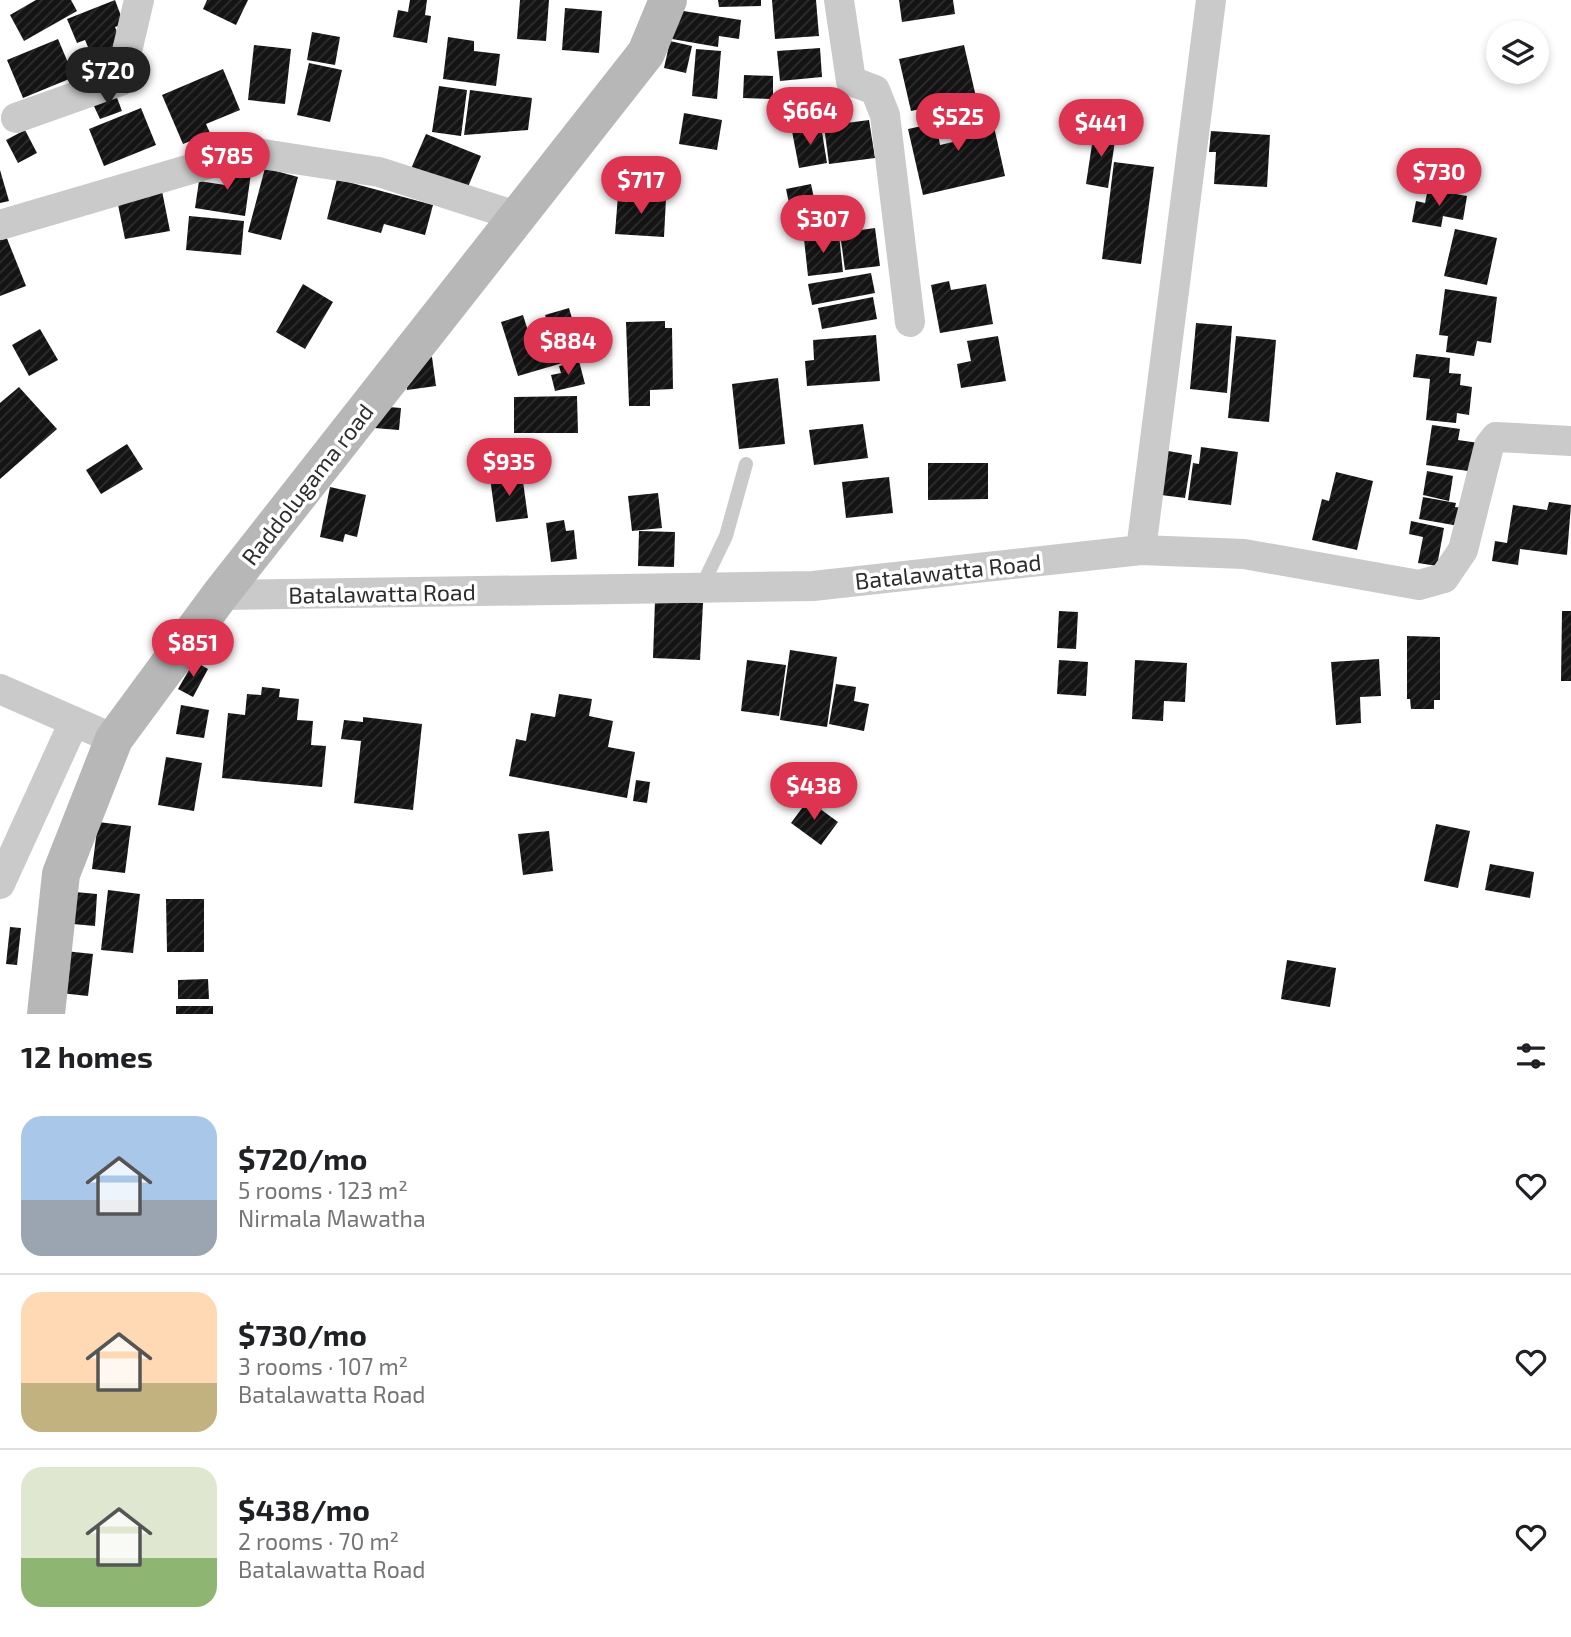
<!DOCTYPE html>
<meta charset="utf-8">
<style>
body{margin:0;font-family:"Exo 2",sans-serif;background:#f6f6f6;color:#202124;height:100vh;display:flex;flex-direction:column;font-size:26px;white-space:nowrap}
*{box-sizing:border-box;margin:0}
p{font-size:23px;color:#757577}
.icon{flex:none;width:38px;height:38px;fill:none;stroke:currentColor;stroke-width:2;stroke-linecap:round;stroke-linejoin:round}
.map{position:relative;height:1014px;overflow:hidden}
.sheet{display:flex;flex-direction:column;background:#fff;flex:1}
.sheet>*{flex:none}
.fabs{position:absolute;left:1486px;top:21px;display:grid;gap:14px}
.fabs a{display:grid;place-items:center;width:63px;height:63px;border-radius:50%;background:#fff;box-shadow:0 4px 10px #0003;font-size:35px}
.price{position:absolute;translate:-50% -60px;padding:0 16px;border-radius:24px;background:#dd3551;color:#fff;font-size:23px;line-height:46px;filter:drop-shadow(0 2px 4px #0008)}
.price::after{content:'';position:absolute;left:50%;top:42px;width:21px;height:16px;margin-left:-10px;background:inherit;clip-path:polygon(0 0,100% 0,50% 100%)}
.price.selected{background:#222;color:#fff}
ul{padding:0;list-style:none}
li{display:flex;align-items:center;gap:21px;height:175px;padding:0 21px}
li+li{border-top:2px solid #e0e0e0}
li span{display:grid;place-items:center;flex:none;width:196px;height:140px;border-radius:21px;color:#555}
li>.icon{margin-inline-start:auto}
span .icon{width:84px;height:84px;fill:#fffc;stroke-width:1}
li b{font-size:30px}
h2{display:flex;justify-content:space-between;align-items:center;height:84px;padding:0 21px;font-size:30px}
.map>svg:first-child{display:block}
.building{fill:url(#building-hatch)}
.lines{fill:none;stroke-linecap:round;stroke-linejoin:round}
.lane{stroke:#cacaca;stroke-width:14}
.street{stroke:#cacaca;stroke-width:30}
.secondary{stroke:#b7b7b7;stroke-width:38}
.labels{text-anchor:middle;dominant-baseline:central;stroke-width:7;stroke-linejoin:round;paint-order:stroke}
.street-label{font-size:23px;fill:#2d2d2d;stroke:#fff}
</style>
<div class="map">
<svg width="1571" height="1014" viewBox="0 0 1571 1014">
<defs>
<pattern id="building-hatch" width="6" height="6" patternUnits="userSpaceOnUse" patternTransform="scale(1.75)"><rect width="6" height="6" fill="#141414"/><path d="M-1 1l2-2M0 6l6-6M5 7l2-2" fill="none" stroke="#2e2e2e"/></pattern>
</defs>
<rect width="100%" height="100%" fill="#fff"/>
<g class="building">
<path d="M36,0H71L77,11L24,41L10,15Z"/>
<path d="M115,0L124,24L115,27L124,49L94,61L85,40L77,43L67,19Z"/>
<path d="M207,0H248L236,25L203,9Z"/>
<path d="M410,0H427L425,15L431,16L427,43L393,37L398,10L408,12Z"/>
<path d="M520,0H549L546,41L517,39Z"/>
<path d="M718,0H761V6L719,7Z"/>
<path d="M772,0H816L819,36L775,39Z"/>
<path d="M899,0H953L955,14L902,22Z"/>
<path d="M565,8L602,11L599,53L562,50Z"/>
<path d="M677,10L741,20L739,39L719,36L718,47L672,39Z"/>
<path d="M312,32L340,37L335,65L307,60Z"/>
<path d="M448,37L474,41V51L500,54L496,86L443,79Z"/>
<path d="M58,39L74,77L23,98L7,60Z"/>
<path d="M670,41L692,46L686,73L664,68Z"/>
<path d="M254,45L291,49L285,104L248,100Z"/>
<path d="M964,45L976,97L911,111L899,59Z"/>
<path d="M820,48L822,77L780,81L777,51Z"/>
<path d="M696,49L721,51L717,99L692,96Z"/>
<path d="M309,63L342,70L330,122L297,115Z"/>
<path d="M223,69L240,110L206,124L210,133L183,144L162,95Z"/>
<path d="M744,75L773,76V99L743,98Z"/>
<path d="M439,86L467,90L461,136L432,132Z"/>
<path d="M470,90L532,98L528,130L464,135Z"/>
<path d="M116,95L122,111L100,119L93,104Z"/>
<path d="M988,100L1005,176L923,195L908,129L936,123L940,145L970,138L963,106Z"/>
<path d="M141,108L156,145L104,166L89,129Z"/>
<path d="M684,113L722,120L717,150L679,144Z"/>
<path d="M869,120L875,158L829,164L824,126Z"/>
<path d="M821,126L827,163L799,168L792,131Z"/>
<path d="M25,130L37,153L18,163L6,140Z"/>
<path d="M1094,131L1116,134L1108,188L1086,184Z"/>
<path d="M1211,131L1270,135L1267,187L1214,184L1216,152H1209Z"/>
<path d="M426,134L481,156L465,194L410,171Z"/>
<path d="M628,156L647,158L644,189L625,188Z"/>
<path d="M228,162L252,166L245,216L195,208L199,181L225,185Z"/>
<path d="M1114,162L1154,167L1141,264L1102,259Z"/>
<path d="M265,168L298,177L281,240L248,232Z"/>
<path d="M0,170L9,201L0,203Z"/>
<path d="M337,179L433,205L425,235L384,224L381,233L327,219Z"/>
<path d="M811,184L815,203L790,208L786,189Z"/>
<path d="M161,186L170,231L125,239L116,195Z"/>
<path d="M1428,189L1467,196L1463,220L1443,216L1441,227L1412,222L1416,201L1425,203Z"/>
<path d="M618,195L666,198L664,237L615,234Z"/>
<path d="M843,205L844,229L815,231L813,207Z"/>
<path d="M189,216L244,221L241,255L186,250Z"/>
<path d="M875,228L880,266L845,270L840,233Z"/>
<path d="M1455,229L1497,238L1487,285L1444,276Z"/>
<path d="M839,235L843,272L808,276L804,239Z"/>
<path d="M6,236L26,286L0,296V239Z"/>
<path d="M871,273L875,293L812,305L808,284Z"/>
<path d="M949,281L951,290L986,284L993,324L940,333L931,285Z"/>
<path d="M303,284L333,302L305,349L276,332Z"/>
<path d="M1445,289L1497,297L1491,343L1477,341L1474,356L1446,352L1448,336L1439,335Z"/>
<path d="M873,297L877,319L822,329L818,308Z"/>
<path d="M569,308L583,357L518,376L501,322L523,315L529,334L549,328L545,315Z"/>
<path d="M665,321V328H672L673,389L650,390V406H629L626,322Z"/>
<path d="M1196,323L1232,326L1227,393L1190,389Z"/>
<path d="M40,329L58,360L29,376L12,345Z"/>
<path d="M876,335L880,381L807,386L805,361L814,360L813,340Z"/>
<path d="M998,336L1006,381L961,388L957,364L971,361L967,341Z"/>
<path d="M1236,336L1276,340L1269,422L1228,418Z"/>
<path d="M1416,354L1450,358L1449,373L1461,374L1460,385L1472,387L1469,415L1457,413L1456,423L1426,420L1430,379L1413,377Z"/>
<path d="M432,357L436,386L407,390L403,361Z"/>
<path d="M579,361L585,384L555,391L551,375L561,373L559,366Z"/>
<path d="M778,378L785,444L739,449L732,384Z"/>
<path d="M19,387L57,429L0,479V403Z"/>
<path d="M577,396L578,433H514V397Z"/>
<path d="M376,406L401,408L399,430L374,428Z"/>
<path d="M863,424L868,458L814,465L809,430Z"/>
<path d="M1432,425L1460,429L1458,440L1479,443L1475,472L1426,465Z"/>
<path d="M127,444L143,469L101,494L86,470Z"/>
<path d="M1201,447L1238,452L1231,505L1188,500L1193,463L1199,464Z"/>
<path d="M1168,451L1192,455L1185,498L1161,495Z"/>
<path d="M928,463H988V499L928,500Z"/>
<path d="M1427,471L1453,476L1449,501L1423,495Z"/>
<path d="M1336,472L1373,481L1357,550L1312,540L1322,499L1329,501Z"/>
<path d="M522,474L528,518L496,522L490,478Z"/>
<path d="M889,477L893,513L846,518L842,482Z"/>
<path d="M330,487L366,495L357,537L345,534L343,542L320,537Z"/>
<path d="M658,493L662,528L632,531L628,496Z"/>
<path d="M1423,497L1456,503L1455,507L1463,508L1459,526L1419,519Z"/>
<path d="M1549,502L1571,505L1567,555L1520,549L1518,565L1492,561L1495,541L1507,543L1513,505L1547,510Z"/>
<path d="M564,520L566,531L574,530L577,559L551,562L546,523Z"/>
<path d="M1411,521L1444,528L1437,566L1418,563L1423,537L1409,534Z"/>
<path d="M639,531L675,532L674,567L638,566Z"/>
<path d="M655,600L703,603L700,660L653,658Z"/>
<path d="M1059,611L1078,612L1076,649L1057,648Z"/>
<path d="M1562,611H1571V681H1561Z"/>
<path d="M1407,636L1440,637V700H1434V709H1411L1410,699H1407Z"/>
<path d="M790,650L837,657L827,727L780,720Z"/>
<path d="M1379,659L1381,696L1360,697L1361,723L1336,725L1331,662Z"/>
<path d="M747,660L786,665L779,716L741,711Z"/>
<path d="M1059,660L1088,662L1086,696L1057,694Z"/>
<path d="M1135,660L1187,663L1185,702L1164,701L1163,721L1132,719Z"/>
<path d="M194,661L208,669L193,697L178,689Z"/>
<path d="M836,684L856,687L854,701L869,704L864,731L829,724Z"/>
<path d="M262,687L280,689L279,697L299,699L297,720L313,721L311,745L326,746L322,787L222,778L228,713L245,715L247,694L261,695Z"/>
<path d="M559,694L592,699L589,716L613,721L608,747L635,752L627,798L509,776L516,739L526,741L531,713L555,717Z"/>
<path d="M181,705L209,710L204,738L176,734Z"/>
<path d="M363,717L422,724L413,810L354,803L361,741L341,739L344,720L363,722Z"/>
<path d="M166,757L202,763L194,811L158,805Z"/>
<path d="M636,780L650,782L647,803L633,801Z"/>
<path d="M808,800L838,822L821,845L791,823Z"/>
<path d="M98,822L131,826L125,873L92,869Z"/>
<path d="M1436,824L1470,831L1458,888L1424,881Z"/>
<path d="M549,831L553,871L523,875L518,834Z"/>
<path d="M1490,864L1534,872L1530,898L1485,890Z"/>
<path d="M108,890L140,894L133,953L101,950Z"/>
<path d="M75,892L97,894L95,926L73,924Z"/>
<path d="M166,899H204V952H167Z"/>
<path d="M10,927L21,928L17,965L6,964Z"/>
<path d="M65,951L93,954L88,996L60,993Z"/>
<path d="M1287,960L1336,968L1330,1007L1281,999Z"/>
<path d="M208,979L209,999H178V980Z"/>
<rect x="176" y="1006" width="37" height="8"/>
</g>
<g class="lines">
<path class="lane" d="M701,588L726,536L746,464"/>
<g class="street">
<path d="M839,0L851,81L875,90L885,115L910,322"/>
<path d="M16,118L120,81L139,0"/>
<path d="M0,225L249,152L379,172L516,216"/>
<path d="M1141,550L1211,0"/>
<path d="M220,595L813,586L1141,550L1244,554L1419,585L1444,578L1463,550L1489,446L1496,437L1571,441"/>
<path d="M0,689L114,739"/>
<path d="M0,884L74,722"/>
</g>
<path class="secondary" d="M46,1014L61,874L114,739L220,595L646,53L668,0"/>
</g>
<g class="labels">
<g class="street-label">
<text transform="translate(307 484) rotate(-52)">Raddolugama road</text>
<text transform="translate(948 571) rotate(-6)">Batalawatta Road</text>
<text transform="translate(382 593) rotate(-1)">Batalawatta Road</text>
</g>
</g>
</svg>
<div class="fabs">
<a><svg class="icon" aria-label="layers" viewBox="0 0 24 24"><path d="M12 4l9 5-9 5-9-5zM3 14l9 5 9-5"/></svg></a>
</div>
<b class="price selected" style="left:108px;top:107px">$720</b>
<b class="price" style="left:810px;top:147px">$664</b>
<b class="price" style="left:958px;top:153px">$525</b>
<b class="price" style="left:1101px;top:159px">$441</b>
<b class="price" style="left:227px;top:192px">$785</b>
<b class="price" style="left:1439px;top:208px">$730</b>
<b class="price" style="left:641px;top:216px">$717</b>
<b class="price" style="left:823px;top:255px">$307</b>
<b class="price" style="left:568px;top:377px">$884</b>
<b class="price" style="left:509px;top:498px">$935</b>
<b class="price" style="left:193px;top:679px">$851</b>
<b class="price" style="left:814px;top:822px">$438</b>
</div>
<section class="sheet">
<h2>12 homes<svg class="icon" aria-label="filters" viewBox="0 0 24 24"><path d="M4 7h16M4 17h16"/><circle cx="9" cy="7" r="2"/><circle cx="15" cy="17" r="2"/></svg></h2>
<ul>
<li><span style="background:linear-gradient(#a9c7e8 60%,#9aa5b1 0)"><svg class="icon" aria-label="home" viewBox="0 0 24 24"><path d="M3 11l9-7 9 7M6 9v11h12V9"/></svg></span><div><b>$720/mo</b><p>5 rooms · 123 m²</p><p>Nirmala Mawatha</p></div><svg class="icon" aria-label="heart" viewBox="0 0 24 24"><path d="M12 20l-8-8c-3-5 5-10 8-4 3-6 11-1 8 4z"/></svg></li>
<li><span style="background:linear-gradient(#ffd9b3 65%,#c2b280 0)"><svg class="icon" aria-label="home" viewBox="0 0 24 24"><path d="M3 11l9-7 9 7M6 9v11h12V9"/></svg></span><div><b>$730/mo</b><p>3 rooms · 107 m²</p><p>Batalawatta Road</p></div><svg class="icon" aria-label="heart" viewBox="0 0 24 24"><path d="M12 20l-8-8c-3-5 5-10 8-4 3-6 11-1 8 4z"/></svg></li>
<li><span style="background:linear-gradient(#dfe7d0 65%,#8fb573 0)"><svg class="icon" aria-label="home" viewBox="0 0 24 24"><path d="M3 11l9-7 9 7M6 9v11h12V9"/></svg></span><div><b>$438/mo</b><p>2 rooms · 70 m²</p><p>Batalawatta Road</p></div><svg class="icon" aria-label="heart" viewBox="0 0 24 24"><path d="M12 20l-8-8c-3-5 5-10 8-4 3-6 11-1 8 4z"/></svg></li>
</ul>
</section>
